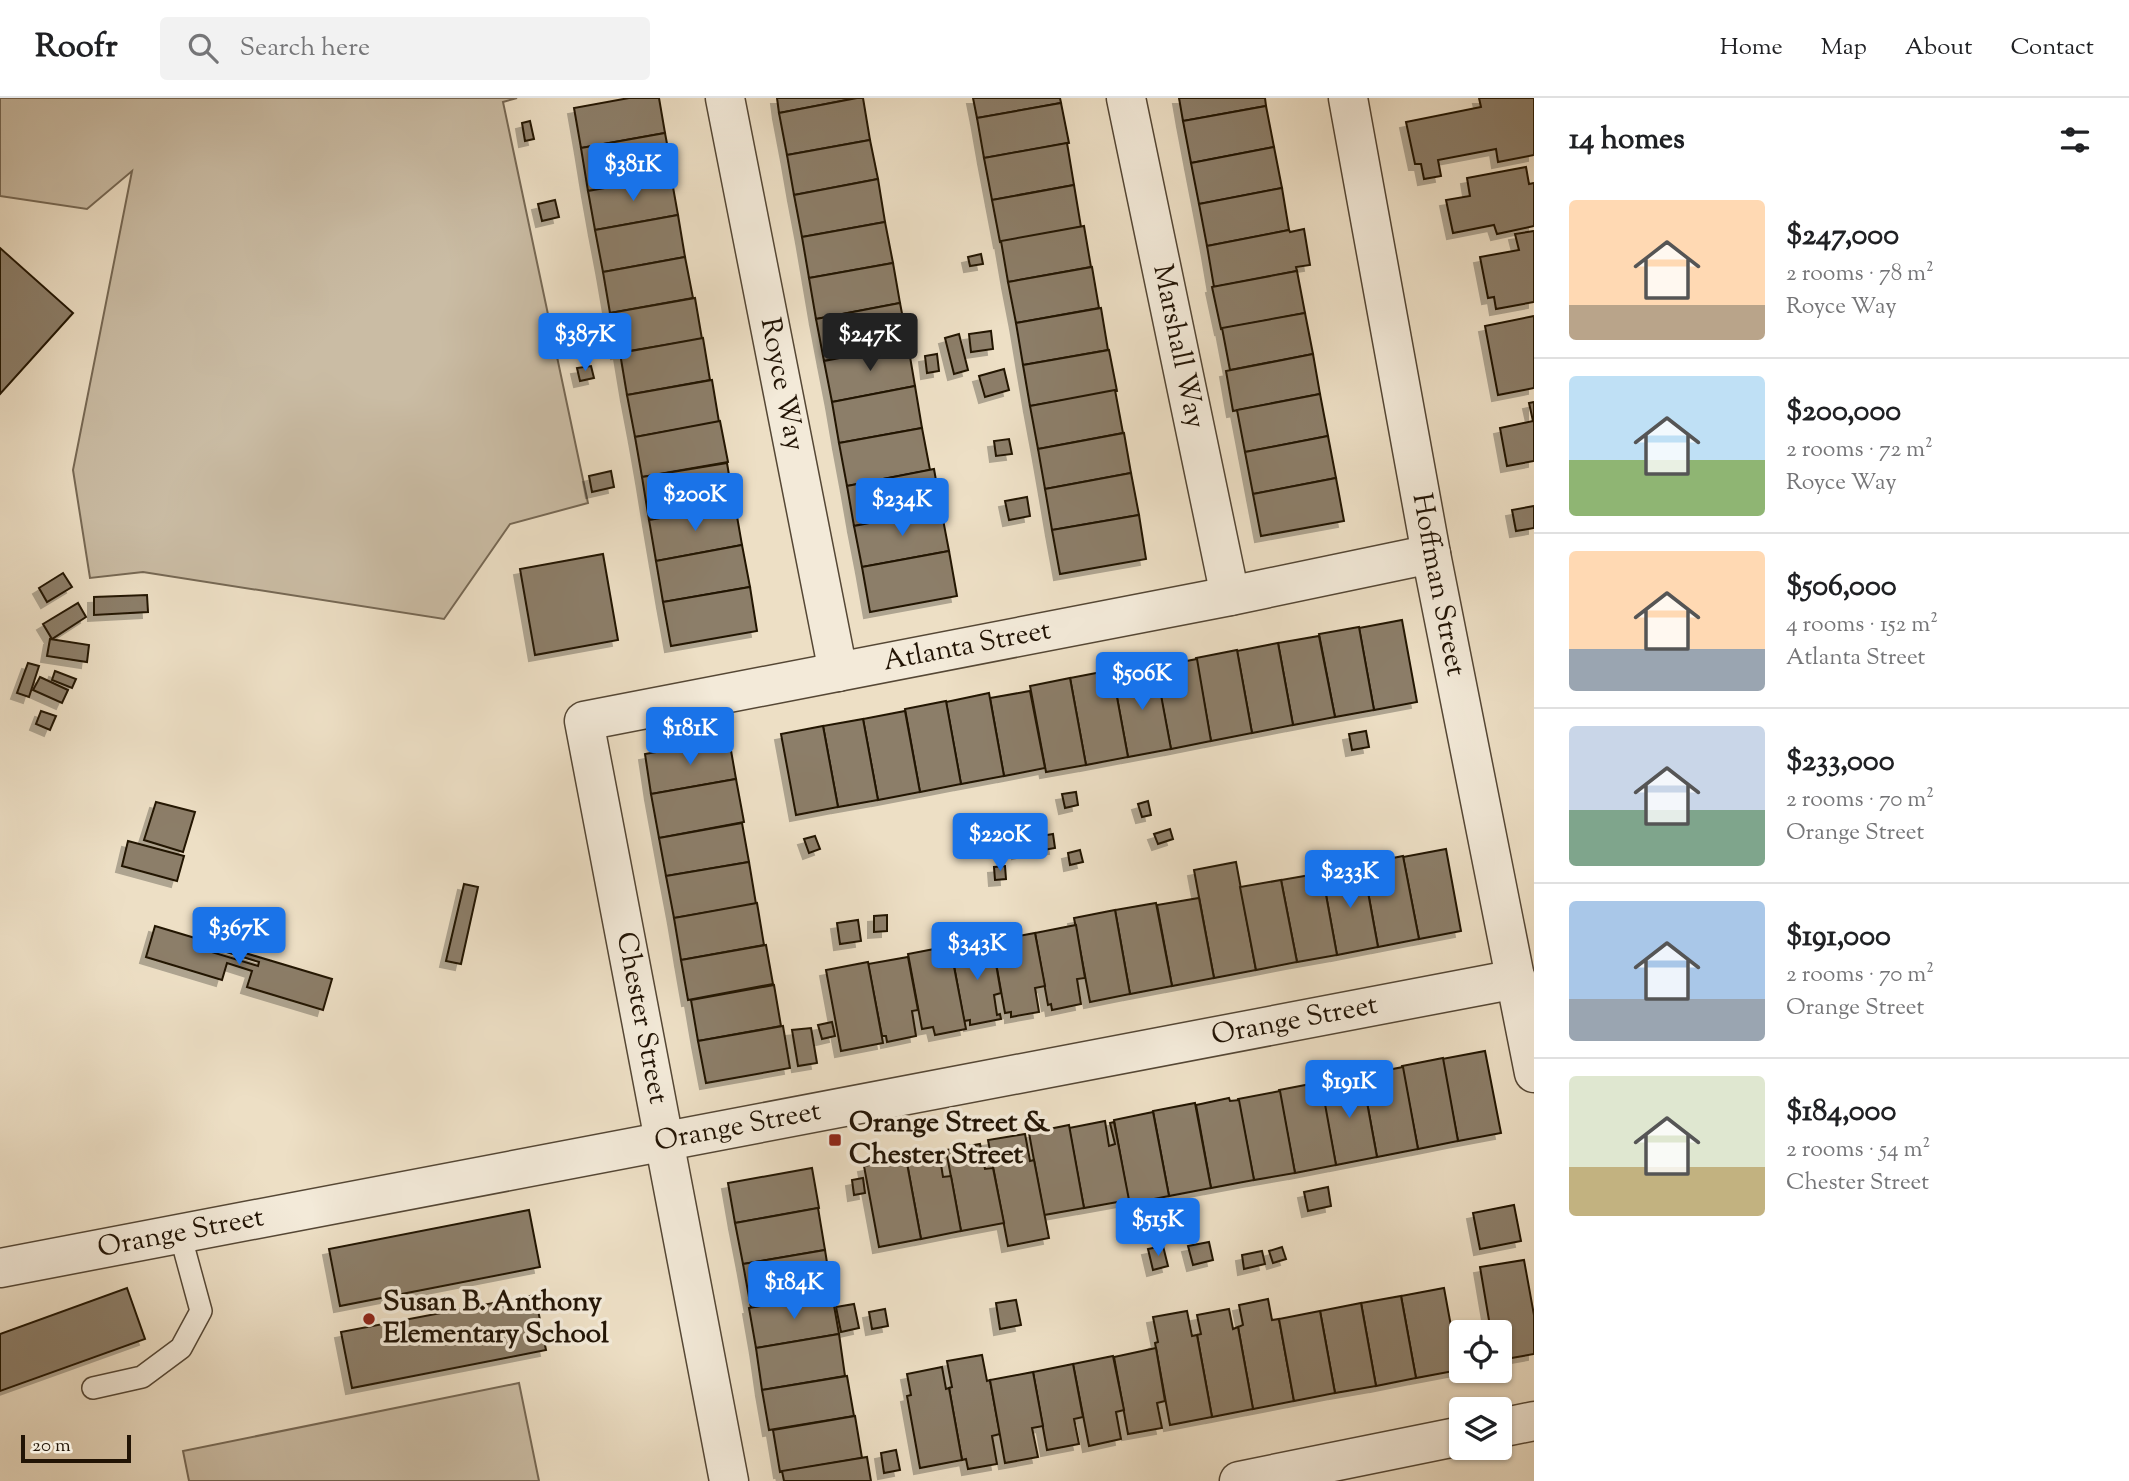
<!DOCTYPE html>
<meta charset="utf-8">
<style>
body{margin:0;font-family:"Sorts Mill Goudy",serif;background:#f2f2f2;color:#202124;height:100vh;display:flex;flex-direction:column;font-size:26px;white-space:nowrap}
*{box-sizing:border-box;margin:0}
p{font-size:23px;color:#757577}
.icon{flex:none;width:38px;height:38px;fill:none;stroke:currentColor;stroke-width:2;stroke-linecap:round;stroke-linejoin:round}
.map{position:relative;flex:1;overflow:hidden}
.drawer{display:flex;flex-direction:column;background:#fff;width:595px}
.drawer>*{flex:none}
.controls{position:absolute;left:1449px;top:1222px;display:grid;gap:14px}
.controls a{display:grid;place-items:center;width:63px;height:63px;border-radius:7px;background:#fff;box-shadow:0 2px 5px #0004;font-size:35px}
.scale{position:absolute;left:21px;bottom:18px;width:110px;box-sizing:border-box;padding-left:7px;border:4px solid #221405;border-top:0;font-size:19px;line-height:24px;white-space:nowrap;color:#221405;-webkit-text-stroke:5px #f3ead9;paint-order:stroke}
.price{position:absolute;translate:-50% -60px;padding:0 16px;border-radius:7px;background:#1a73e8;color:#fff;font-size:23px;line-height:46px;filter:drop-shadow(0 2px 4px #0008)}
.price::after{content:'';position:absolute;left:50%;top:42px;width:21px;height:16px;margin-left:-10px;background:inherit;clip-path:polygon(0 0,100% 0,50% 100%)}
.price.active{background:#222;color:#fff}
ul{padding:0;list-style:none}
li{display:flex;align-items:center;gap:21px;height:175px;padding:0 35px}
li+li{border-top:2px solid #e0e0e0}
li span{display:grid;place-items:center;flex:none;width:196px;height:140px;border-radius:7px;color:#555}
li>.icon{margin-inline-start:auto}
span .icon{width:84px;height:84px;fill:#fffc;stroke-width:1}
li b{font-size:30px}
h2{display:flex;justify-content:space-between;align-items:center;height:84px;padding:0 35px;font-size:30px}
header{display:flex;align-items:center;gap:42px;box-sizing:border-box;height:98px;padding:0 35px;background:#fff;border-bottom:2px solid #e0e0e0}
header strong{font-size:33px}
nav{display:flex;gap:38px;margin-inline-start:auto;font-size:24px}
.search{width:490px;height:63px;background:#f2f2f2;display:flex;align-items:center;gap:18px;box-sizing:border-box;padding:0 24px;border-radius:7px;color:#757577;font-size:26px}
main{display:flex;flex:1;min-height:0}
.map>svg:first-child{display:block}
.green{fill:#cabca4;stroke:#766854;stroke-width:2}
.building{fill:#8c7e69;stroke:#221405;stroke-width:2;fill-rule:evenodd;filter:url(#shadow)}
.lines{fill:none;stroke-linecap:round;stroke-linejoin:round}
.lane-casing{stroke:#554735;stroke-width:24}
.street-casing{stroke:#554735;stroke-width:41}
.lane{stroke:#f3ead9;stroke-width:21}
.street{stroke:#f3ead9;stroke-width:38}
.poi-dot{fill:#8f2418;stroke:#f3ead9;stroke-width:2.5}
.labels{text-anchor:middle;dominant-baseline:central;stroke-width:7;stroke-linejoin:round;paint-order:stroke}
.street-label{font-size:28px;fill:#221405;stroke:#f3ead9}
.poi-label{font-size:28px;font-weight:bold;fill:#221405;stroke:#f3ead9;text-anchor:start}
</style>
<header>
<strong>Roofr</strong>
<div class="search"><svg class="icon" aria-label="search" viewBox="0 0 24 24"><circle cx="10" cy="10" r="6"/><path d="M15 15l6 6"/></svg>Search here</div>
<nav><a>Home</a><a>Map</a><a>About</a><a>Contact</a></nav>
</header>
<main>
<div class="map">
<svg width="1534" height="1383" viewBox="0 0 1534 1383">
<defs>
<filter id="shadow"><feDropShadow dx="-6" dy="6" stdDeviation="0" flood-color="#0004"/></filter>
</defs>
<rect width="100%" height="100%" fill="#eddfc5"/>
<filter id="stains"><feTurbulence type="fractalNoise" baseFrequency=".00286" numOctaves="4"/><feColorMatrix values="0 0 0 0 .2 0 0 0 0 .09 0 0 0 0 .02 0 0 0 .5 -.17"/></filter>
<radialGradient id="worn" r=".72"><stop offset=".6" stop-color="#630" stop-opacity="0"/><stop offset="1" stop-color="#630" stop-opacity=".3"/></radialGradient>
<g class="green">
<path d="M0,0H517L503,4L588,405L510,426L444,521L143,474L90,480L73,372L132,73L87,111L0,98Z"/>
<path d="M519,1285L539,1383H189L183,1353Z"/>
</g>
<g class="building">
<path d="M629,0H659L665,35L581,50L574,10Z"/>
<path d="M777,0H857L779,15Z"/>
<path d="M857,0H863L870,42L787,57L779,15Z"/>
<path d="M973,0H1060L1061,5L977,20Z"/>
<path d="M1179,0H1265L1266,8L1183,23Z"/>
<path d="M1479,0H1534V57L1498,64L1496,51L1438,62L1441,78L1424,81L1421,66H1415L1406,24L1481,9Z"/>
<path d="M1061,5L1069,45L984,60L977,20Z"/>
<path d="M1266,8L1274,49L1191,65L1183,23Z"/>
<path d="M530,23L534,41L525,43L522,25Z"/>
<path d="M665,35L673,78L588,93L581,50Z"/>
<path d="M870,42L878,81L794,97L787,57Z"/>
<path d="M1067,45L1074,87L992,102L984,60Z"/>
<path d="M1274,49L1282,90L1199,106L1191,65Z"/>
<path d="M1526,69L1529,86L1534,85V128L1497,136L1494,127L1453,135L1446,102L1470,98L1467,80Z"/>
<path d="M671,78L678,117L595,132L588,93Z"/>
<path d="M878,81L885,124L802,139L794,97Z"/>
<path d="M1074,87L1081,129L1000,144L992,102Z"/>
<path d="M1282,90L1289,132L1207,148L1199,106Z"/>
<path d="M555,102L559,119L542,123L538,106Z"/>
<path d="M678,117L685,159L603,174L595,132Z"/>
<path d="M885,124L893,165L809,180L802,139Z"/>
<path d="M1084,128L1091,169L1008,184L1001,143Z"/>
<path d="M1304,131L1310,167L1296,169L1297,173L1214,189L1207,148L1289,132L1290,134Z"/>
<path d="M1534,133V204L1496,211L1494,199L1488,200L1480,159L1519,152L1515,136Z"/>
<path d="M0,150L73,215L0,296Z"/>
<path d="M981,156L983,166L970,168L968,159Z"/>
<path d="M685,159L693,200L610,215L603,174Z"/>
<path d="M893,165L900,205L816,221L809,180Z"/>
<path d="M1092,169L1099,210L1016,225L1008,184Z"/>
<path d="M1297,173L1305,215L1221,231L1212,189Z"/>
<path d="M695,200L702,241L617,255L610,215Z"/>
<path d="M900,205L908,247L824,263L816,221Z"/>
<path d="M1101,210L1108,252L1023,267L1016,225Z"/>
<path d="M1305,215L1313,256L1230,272L1222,230Z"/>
<path d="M1534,218V290L1498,297L1485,228Z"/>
<path d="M579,224L582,243L568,245L565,225Z"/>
<path d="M991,233L993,251L971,254L969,236Z"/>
<path d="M959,236L968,272L954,276L945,240Z"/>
<path d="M703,240L710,282L627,297L620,255Z"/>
<path d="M908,247L915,288L832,304L824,263Z"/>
<path d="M1109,252L1117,293L1030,308L1023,267Z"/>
<path d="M937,256L939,273L927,275L925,258Z"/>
<path d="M1313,256L1320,296L1233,313L1226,273Z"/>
<path d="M591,268L594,280L580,283L577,270Z"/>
<path d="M1004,271L1009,292L985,299L979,278Z"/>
<path d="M712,282L719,324L635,339L627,297Z"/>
<path d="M915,288L922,330L839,345L832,304Z"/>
<path d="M1115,292L1123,335L1038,351L1030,308Z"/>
<path d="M1320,296L1328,338L1245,354L1237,312Z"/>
<path d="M1534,304V363L1507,368L1500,330L1533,323L1529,305Z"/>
<path d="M720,323L728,364L642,379L635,339Z"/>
<path d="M922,330L930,372L847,388L839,345Z"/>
<path d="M1124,335L1131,375L1045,391L1038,351Z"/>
<path d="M1328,338L1336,380L1253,396L1245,354Z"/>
<path d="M1009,341L1012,356L996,358L994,343Z"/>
<path d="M727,365L734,407L649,422L642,379Z"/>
<path d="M934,371L941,411L854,428L847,388Z"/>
<path d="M611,373L614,389L592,394L589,378Z"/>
<path d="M1131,375L1139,417L1052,432L1045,391Z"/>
<path d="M1336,380L1344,423L1261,438L1253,396Z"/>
<path d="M1027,399L1030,418L1009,422L1005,403Z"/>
<path d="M735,407L742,447L656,463L649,422Z"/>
<path d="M1534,408V430L1516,433L1512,412Z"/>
<path d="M941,411L949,453L862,469L854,428Z"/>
<path d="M1139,417L1146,461L1060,476L1052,432Z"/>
<path d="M742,447L750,489L663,504L656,463Z"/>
<path d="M949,453L957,498L870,514L862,469Z"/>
<path d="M603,456L618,542L535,557L520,471Z"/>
<path d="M63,475L72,489L47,504L39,490Z"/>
<path d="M750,489L757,533L671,548L663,504Z"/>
<path d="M147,497L148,514L94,517V499Z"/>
<path d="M78,505L86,519L52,541L43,526Z"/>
<path d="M1402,522L1417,604L1374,612L1359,530Z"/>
<path d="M1359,529L1374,612L1335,619L1319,536Z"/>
<path d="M1319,538L1335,619L1293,627L1278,545Z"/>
<path d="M50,541L89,547L87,564L47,558Z"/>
<path d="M1278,545L1293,627L1252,635L1237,553Z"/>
<path d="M1237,552L1252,635L1211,643L1196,560Z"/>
<path d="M1197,561L1211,643L1171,651L1155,569Z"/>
<path d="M28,565L39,568L29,599L17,595Z"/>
<path d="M1156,570L1171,651L1128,659L1113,578Z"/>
<path d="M1112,572L1128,659L1086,667L1070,580Z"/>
<path d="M55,573L76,581L72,590L52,582Z"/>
<path d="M40,579L68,592L62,605L33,592Z"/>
<path d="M1070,580L1086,667L1046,674L1030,588Z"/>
<path d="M1030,593L1045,670L1004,678L990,600Z"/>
<path d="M989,595L1004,678L961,686L946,604Z"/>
<path d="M946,603L961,686L920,694L905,611Z"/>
<path d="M41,613L56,618L50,632L36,626Z"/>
<path d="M905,613L920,694L878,702L863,621Z"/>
<path d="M863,621L878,702L838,709L823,628Z"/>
<path d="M823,628L838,709L796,717L781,636Z"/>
<path d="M1366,633L1369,649L1352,652L1349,636Z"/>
<path d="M729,641L736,681L651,696L645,656Z"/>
<path d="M736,681L744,724L659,740L651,696Z"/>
<path d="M1076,694L1078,707L1065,710L1062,696Z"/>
<path d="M1148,703L1151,717L1142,719L1138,706Z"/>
<path d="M156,704L195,714L183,754L144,742Z"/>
<path d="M1029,721L1033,752L1018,755L1014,723Z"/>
<path d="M742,725L749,764L666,778L659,740Z"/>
<path d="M1170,731L1173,741L1158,746L1154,736Z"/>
<path d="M1053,736L1055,750L1043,752L1041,738Z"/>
<path d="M815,738L820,751L809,755L804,741Z"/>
<path d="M128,743L184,758L177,783L122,768Z"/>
<path d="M1446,751L1461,833L1419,841L1403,759Z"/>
<path d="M1080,752L1083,764L1070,767L1068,755Z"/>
<path d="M1403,758L1419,841L1378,849L1363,766Z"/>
<path d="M749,764L756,806L674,820L666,778Z"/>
<path d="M1236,764L1256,872L1214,880L1194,772Z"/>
<path d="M1363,767L1378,849L1337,857L1322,775Z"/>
<path d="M1005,768L1006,781L995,782L994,769Z"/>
<path d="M1322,775L1337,857L1297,864L1281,782Z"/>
<path d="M1281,782L1297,864L1256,872L1240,789Z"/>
<path d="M464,786L478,789L461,866L446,863Z"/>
<path d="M1199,800L1214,880L1172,888L1157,807Z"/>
<path d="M757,805L764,847L681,862L674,820Z"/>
<path d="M1156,805L1172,888L1130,896L1115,812Z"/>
<path d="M1115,812L1130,896L1090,904L1074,820Z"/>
<path d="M887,817V833L874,834V818Z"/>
<path d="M858,822L861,843L840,846L837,825Z"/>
<path d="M1076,827L1085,880L1077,881L1081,906L1052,912L1051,906L1048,907L1035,835Z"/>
<path d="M155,828L332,881L323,912L247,889L252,873L227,865L222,882L146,859ZM210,849L259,864L258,868L208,853Z"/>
<path d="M1035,835L1045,888L1035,890L1039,914L1011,919V914L1005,915L992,843Z"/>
<path d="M992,843L1001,895L994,897L997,917L1000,916L1001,921L970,927V922L964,923L951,851Z"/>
<path d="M766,847L773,886L688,902L681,862Z"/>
<path d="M950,848L966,931L935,937L933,929L922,931L908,856Z"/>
<path d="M908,859L918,912L912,913L916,938L887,944L886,938H882L868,866Z"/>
<path d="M868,864L883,945L841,953L826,872Z"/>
<path d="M774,887L781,928L698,943L691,902Z"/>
<path d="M832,924L835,938L822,941L818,927Z"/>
<path d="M783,928L790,970L706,985L698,943Z"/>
<path d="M811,930L817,965L798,968L792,932Z"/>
<path d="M1485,953L1501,1035L1458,1043L1442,961Z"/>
<path d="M1443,960L1458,1043L1418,1051L1402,968Z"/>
<path d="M1403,969L1418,1051L1377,1059L1362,977Z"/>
<path d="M1362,977L1377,1059L1336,1067L1320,984Z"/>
<path d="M1321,984L1336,1067L1295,1075L1279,992Z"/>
<path d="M1280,993L1295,1075L1254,1082L1238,1001Z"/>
<path d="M1229,1000L1230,1003L1239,1002L1254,1082L1211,1090L1196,1007Z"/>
<path d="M1195,1005L1211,1090L1169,1098L1153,1013Z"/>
<path d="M1153,1014L1169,1098L1129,1106L1114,1022Z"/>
<path d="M1105,1023L1109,1048L1115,1046L1110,1025L1114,1024L1129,1102L1084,1110L1069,1030Z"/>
<path d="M1069,1027L1084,1110L1044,1117L1029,1035Z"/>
<path d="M1025,1036L1030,1063L1034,1062L1049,1140L1008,1148L988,1042Z"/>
<path d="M980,1046L985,1071L993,1070L1004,1125L961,1133L946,1052Z"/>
<path d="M939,1054L943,1079L951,1078L961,1133L921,1141L906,1060Z"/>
<path d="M906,1060L921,1141L879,1149L864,1068Z"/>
<path d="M812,1070L819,1110L735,1125L728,1085Z"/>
<path d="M863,1080L865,1095L854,1097L852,1082Z"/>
<path d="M1328,1089L1331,1108L1308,1113L1304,1094Z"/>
<path d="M1514,1107L1521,1143L1480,1151L1473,1115Z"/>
<path d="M818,1110L825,1152L743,1166L735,1125Z"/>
<path d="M529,1112L540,1169L340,1208L329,1151Z"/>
<path d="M1209,1144L1213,1162L1193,1167L1188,1148Z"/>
<path d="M1163,1148L1168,1168L1153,1172L1148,1151Z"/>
<path d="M1282,1149L1286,1161L1273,1165L1269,1153Z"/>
<path d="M825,1152L832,1196L751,1210L743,1166Z"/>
<path d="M1262,1153L1265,1166L1244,1171L1242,1157Z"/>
<path d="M1524,1162L1534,1217V1256L1500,1262V1234H1491L1480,1169Z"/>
<path d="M127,1190L145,1241L0,1293V1236Z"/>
<path d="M1444,1190L1459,1272L1416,1280L1401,1198Z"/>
<path d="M832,1196L839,1236L756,1250L749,1210Z"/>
<path d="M535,1197L546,1252L352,1290L341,1234Z"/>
<path d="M1401,1198L1416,1280L1376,1288L1361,1205Z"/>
<path d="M1268,1201L1272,1222L1279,1221L1294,1303L1253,1311L1238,1229L1243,1227L1239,1207Z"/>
<path d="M1016,1202L1021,1227L1000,1231L996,1205Z"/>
<path d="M1361,1205L1376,1288L1335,1295L1320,1213Z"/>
<path d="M854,1206L859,1230L841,1234L836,1209Z"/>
<path d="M885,1211L888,1228L872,1231L869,1214Z"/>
<path d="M1229,1211L1233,1231L1238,1229L1253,1311L1212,1319L1197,1237L1201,1236L1197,1217Z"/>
<path d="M1187,1213L1192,1238L1197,1237L1212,1319L1170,1327L1155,1245L1158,1244L1153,1219Z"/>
<path d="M1320,1213L1335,1295L1294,1303L1279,1221Z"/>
<path d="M839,1236L845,1278L762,1292L756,1250Z"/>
<path d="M1156,1250L1165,1303L1157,1305L1162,1330L1128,1336L1114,1259Z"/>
<path d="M982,1257L987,1283L990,1282L1000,1336L992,1338L997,1366L968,1371L966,1361L962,1362L949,1290L952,1289L947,1263Z"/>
<path d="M1113,1258L1124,1312L1116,1314L1121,1341L1089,1348L1073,1266Z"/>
<path d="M1073,1266L1083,1319L1074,1321L1079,1346L1047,1352L1033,1274Z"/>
<path d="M942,1269L946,1291L949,1290L962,1362L920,1370L907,1298L911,1297L907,1276Z"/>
<path d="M1033,1274L1043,1328L1032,1330L1038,1359L1005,1365L990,1282Z"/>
<path d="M847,1278L854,1318L769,1332L762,1292Z"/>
<path d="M855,1318L862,1360L780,1374L773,1332Z"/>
<path d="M896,1352L900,1372L884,1375L881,1355Z"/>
<path d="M867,1359L871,1383H784L782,1373Z"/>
</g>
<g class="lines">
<defs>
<path id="lane" d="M93,1290L142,1279L181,1250L201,1213L180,1136"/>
<g id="street">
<path id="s1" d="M725,0L838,574"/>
<path id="s2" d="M1126,0L1230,498"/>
<path id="s3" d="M1348,0L1431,456L1534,975"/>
<path id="s4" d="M0,1170L1516,881"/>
<path d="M1500,1330L1534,1323"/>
<path id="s5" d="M729,1383L584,623L1230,498L1431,456"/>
<path d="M1239,1383L1461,1338"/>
</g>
</defs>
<use href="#lane" class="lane-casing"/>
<use href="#street" class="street-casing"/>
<use href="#lane" class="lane"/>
<use href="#street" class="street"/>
</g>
<g class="poi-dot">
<rect x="828" y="1035" width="14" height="14" rx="3.5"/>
<circle cx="369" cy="1221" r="7"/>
</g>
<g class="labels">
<g class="street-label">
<text stroke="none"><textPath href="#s2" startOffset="254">Marshall Way</textPath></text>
<text stroke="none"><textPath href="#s1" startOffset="292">Royce Way</textPath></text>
<text stroke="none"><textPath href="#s3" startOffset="495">Hoffman Street</textPath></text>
<text stroke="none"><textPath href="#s5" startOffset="1164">Atlanta Street</textPath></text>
<text transform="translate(641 920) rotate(79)">Chester Street</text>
<text stroke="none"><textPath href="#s4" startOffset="1318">Orange Street</textPath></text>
<text stroke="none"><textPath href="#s4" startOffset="751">Orange Street</textPath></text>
<text stroke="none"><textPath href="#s4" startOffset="184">Orange Street</textPath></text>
</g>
<g class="poi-label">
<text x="849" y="1026">Orange Street &amp;<tspan x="849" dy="32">Chester Street</tspan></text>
<text x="383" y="1205">Susan B. Anthony<tspan x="383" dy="32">Elementary School</tspan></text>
</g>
</g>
<rect width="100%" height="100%" filter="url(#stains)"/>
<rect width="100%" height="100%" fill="url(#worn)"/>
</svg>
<div class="controls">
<a><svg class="icon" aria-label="locate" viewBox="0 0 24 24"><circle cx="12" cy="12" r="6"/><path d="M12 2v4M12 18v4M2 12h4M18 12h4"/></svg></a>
<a><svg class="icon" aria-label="layers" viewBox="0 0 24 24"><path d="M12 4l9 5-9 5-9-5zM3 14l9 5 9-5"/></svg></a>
</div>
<div class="scale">20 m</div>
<b class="price" style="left:633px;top:105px">$381K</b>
<b class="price" style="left:585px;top:275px">$387K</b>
<b class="price active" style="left:870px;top:275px">$247K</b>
<b class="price" style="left:695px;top:435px">$200K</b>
<b class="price" style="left:902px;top:440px">$234K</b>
<b class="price" style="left:1142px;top:614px">$506K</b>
<b class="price" style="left:690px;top:669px">$181K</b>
<b class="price" style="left:1000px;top:775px">$220K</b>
<b class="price" style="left:1350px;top:812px">$233K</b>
<b class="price" style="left:239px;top:869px">$367K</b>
<b class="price" style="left:977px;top:884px">$343K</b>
<b class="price" style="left:1349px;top:1022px">$191K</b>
<b class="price" style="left:1158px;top:1160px">$515K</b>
<b class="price" style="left:794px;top:1223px">$184K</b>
</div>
<section class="drawer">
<h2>14 homes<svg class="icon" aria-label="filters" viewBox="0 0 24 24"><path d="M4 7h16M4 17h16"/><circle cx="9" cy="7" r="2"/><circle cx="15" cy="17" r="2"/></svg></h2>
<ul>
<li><span style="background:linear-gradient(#ffd9b3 75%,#b9a48a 0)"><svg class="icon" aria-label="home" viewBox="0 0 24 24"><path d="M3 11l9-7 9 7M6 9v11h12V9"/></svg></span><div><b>$247,000</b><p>2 rooms · 78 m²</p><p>Royce Way</p></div></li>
<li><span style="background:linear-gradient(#bfe0f5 60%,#8fb573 0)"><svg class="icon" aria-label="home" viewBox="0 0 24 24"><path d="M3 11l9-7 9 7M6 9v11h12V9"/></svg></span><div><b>$200,000</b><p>2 rooms · 72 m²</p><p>Royce Way</p></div></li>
<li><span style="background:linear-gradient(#ffd9b3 70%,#9aa5b1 0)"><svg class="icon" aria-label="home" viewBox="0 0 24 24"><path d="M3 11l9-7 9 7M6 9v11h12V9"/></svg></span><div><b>$506,000</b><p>4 rooms · 152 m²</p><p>Atlanta Street</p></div></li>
<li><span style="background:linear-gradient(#c9d6e8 60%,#7fa58c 0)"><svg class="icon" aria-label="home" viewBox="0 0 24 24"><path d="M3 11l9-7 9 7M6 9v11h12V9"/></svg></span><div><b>$233,000</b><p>2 rooms · 70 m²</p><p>Orange Street</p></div></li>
<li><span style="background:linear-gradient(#a9c7e8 70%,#9aa5b1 0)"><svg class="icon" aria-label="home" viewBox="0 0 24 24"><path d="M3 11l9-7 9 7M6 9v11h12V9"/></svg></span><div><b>$191,000</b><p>2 rooms · 70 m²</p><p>Orange Street</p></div></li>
<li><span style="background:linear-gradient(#dfe7d0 65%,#c2b280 0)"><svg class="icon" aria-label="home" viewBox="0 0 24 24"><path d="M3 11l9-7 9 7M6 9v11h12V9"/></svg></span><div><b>$184,000</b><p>2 rooms · 54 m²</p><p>Chester Street</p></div></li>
</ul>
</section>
</main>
